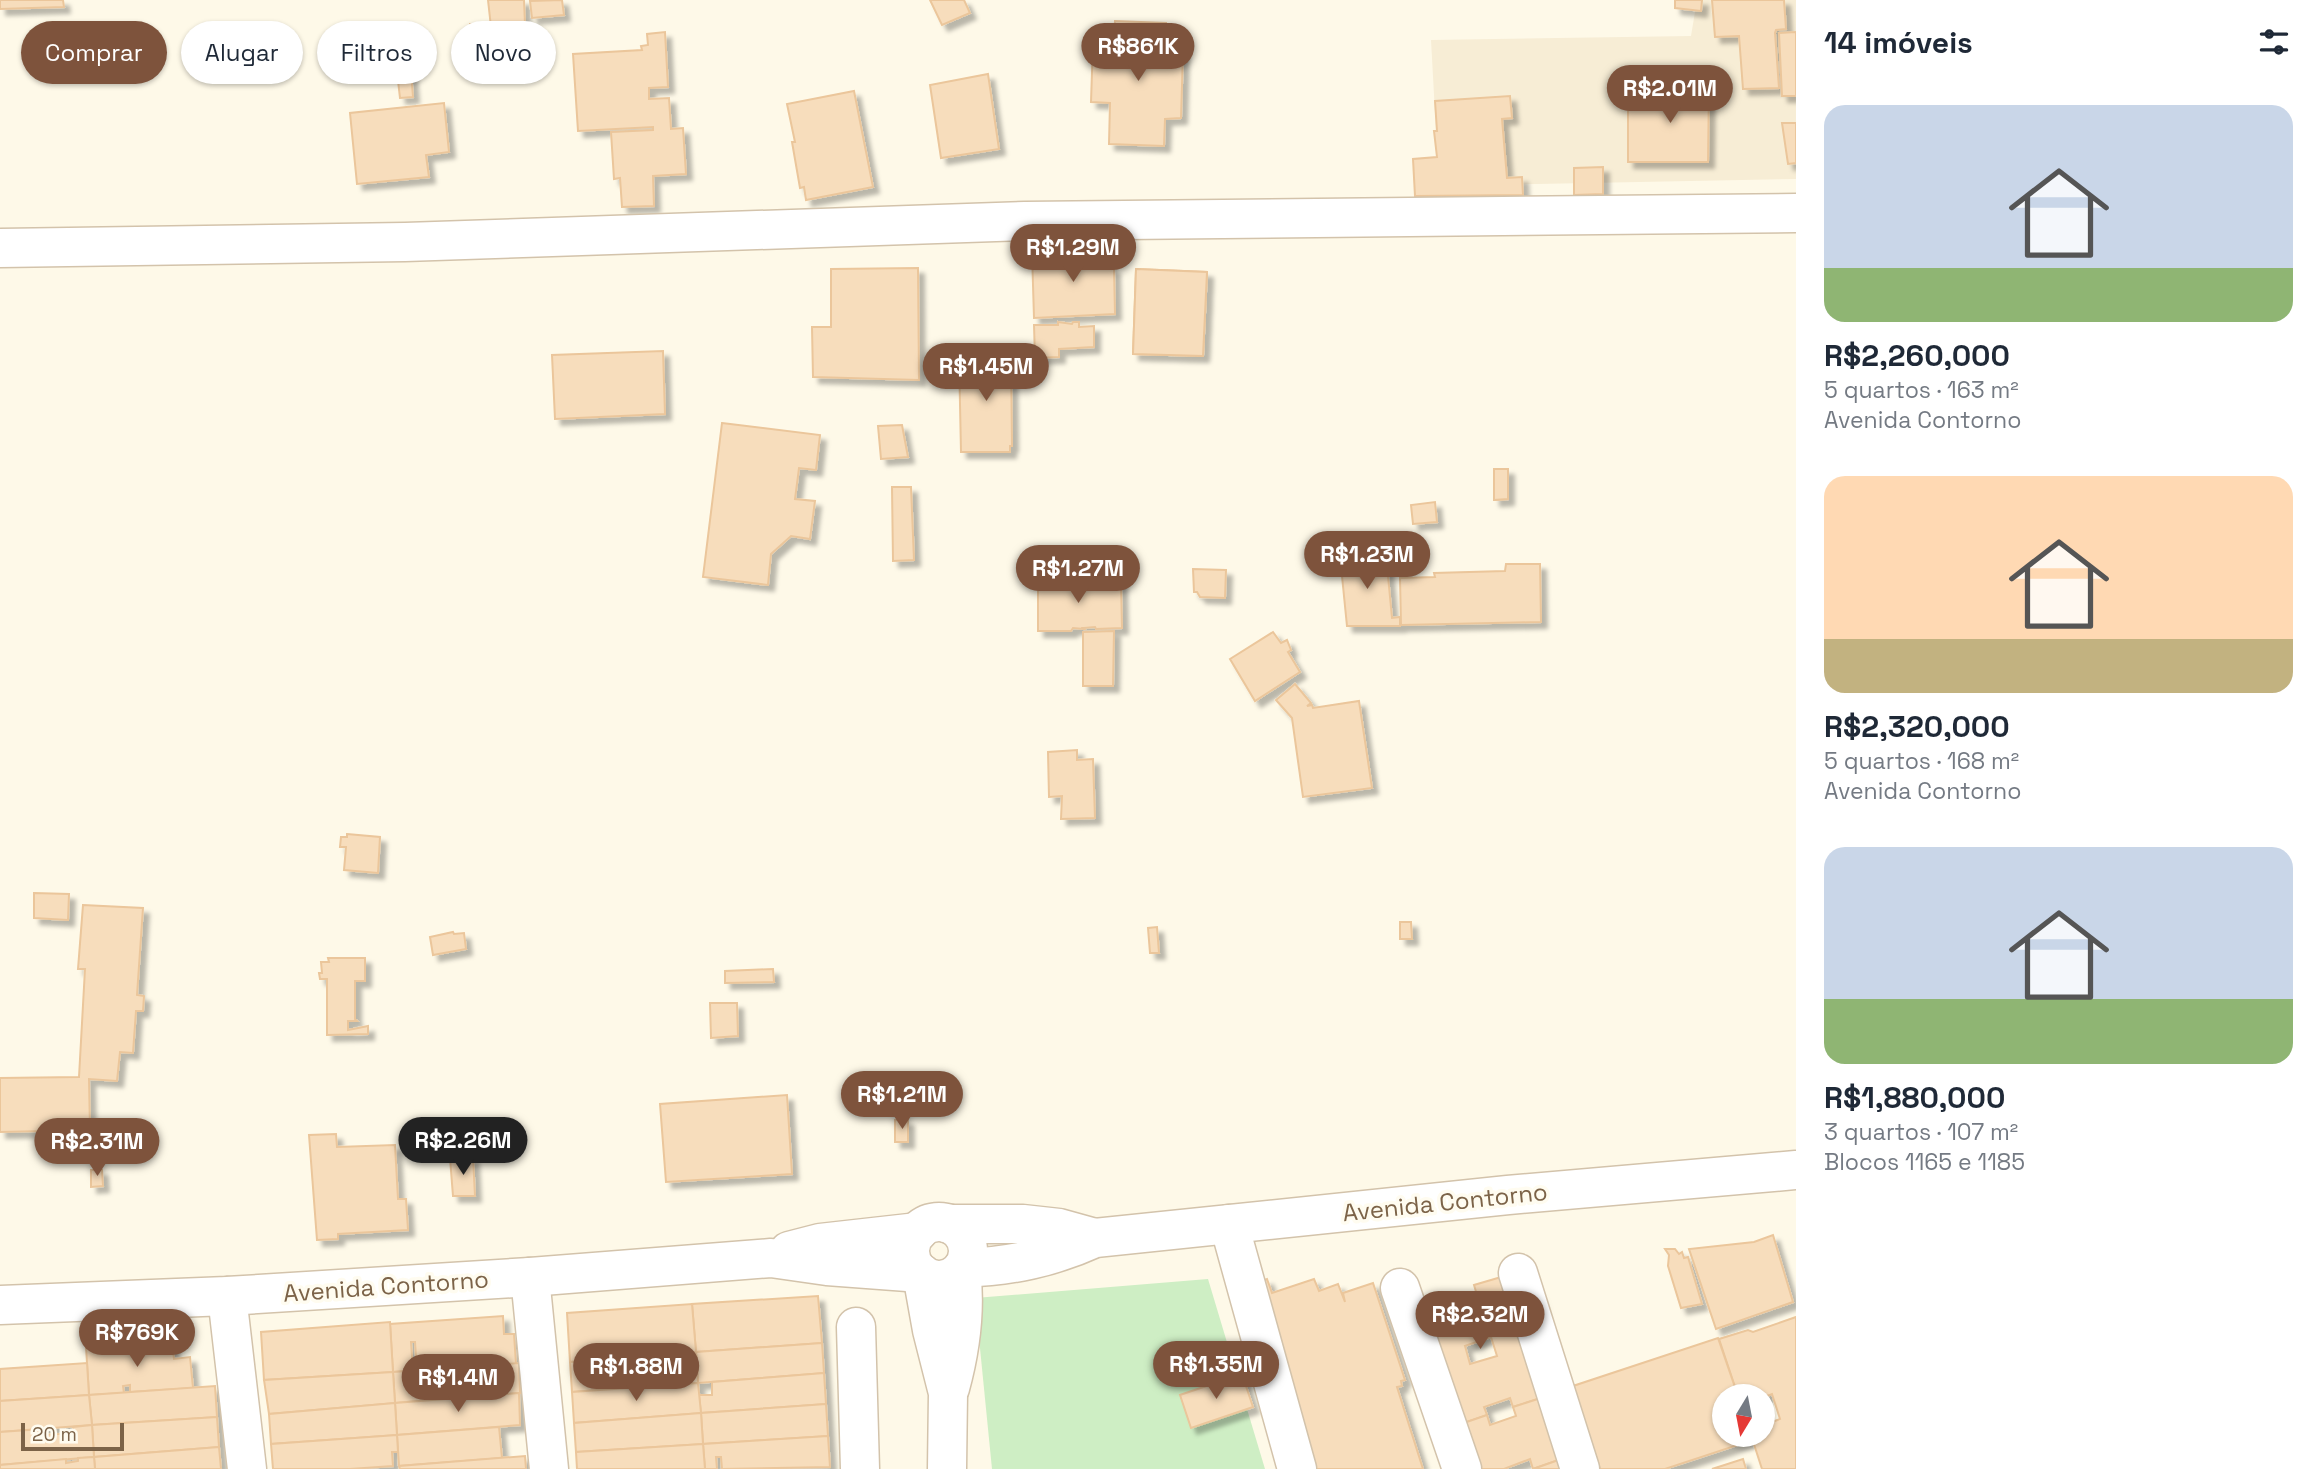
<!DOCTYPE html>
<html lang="pt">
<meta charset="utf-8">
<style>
body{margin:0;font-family:"Space Grotesk",sans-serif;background:#f6f6f7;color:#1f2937;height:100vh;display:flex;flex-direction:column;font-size:26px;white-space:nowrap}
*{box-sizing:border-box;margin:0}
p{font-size:23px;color:#747a83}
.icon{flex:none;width:38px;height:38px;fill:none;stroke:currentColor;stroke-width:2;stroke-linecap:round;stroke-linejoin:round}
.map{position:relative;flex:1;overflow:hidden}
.sheet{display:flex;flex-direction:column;background:#fff;width:525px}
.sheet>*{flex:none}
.banner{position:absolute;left:21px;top:21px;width:665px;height:63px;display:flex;gap:14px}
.needle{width:46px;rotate:190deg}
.fabs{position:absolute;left:1712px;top:1384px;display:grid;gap:14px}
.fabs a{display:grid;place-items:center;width:63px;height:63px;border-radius:50%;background:#fff;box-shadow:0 2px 5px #0004;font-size:35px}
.scale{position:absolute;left:21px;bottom:18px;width:103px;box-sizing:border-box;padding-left:7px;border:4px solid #7c6348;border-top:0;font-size:19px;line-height:24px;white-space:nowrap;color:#7c6348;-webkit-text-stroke:5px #fffcf0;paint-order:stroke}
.price{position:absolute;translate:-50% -60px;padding:0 16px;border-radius:24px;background:#7e533c;color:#fff;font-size:23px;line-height:46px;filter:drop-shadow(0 2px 4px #0008)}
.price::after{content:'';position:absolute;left:50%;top:42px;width:21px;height:16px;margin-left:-10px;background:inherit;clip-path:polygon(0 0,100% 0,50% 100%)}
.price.current{background:#222;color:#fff}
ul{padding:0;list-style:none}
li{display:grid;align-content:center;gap:14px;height:371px;padding:0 28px}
li span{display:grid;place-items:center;height:217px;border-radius:21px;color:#555}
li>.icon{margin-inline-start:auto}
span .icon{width:126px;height:126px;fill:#fffc;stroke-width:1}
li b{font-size:30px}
h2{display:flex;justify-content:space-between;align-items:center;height:84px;padding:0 28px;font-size:30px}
.tag{padding:0 24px;border-radius:32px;background:#fff;box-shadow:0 2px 5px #0004;font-size:24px;line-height:63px}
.tag.current{background:#7e533c;color:#fff}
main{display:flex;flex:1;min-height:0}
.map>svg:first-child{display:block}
.residential{fill:#f7edd5}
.green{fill:#ceeec4}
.building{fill:#f7ddbc;stroke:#ebc69b;stroke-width:2;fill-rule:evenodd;filter:url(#shadow)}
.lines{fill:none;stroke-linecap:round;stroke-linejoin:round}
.minor-casing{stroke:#d3c3ab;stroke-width:41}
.minor{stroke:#fff;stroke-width:38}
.labels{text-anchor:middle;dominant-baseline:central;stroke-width:7;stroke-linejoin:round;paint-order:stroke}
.street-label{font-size:24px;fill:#7c6348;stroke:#fffcf0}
</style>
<main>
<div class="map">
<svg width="1796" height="1469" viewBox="0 0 1796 1469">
<defs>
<filter id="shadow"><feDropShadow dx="6" dy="6" stdDeviation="2" flood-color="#0004"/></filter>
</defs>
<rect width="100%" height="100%" fill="#fef9e8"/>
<path class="residential" d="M1697,0H1796V179L1439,186L1431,40L1691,36Z"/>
<path class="green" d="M1208,1279L1265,1469H992L975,1298Z"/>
<g class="building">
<path d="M0,0H63L64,7L0,9Z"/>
<path d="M488,0H524L525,24L491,27Z"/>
<path d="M562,0L564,15L532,18L530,1Z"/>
<path d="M930,0H964L970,13L942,25Z"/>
<path d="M1675,0H1702L1701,11L1675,8Z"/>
<path d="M1712,0H1784L1786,29L1776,30L1775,33L1779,88L1743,89L1739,36L1715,37Z"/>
<path d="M1115,21L1166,23L1167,52H1183L1181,118L1165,119L1164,146L1109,144L1110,103L1091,102L1093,43H1111L1112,39H1114Z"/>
<path d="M470,24H488L489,45L470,46Z"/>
<path d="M665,32L668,87L649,88V99L669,98L671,129L683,128L686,174L653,176L654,206L622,207L620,178L614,179L611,132L653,130V127L578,131L573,54L642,50L641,46L648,45L647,34Z"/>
<path d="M1796,32V96H1782L1779,33Z"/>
<path d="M411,71L413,97L400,98L397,72Z"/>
<path d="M988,74L999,149L941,158L930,85Z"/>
<path d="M1661,83H1709L1708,162H1628V95L1662,94Z"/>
<path d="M854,91L873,187L806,200L804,187L800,188L792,142H795L787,104Z"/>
<path d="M1510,96L1512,118L1502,119L1507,178L1522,177L1523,195L1415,196L1413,159L1437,157L1434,131H1437L1435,101Z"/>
<path d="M444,103L449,152L426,155L429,177L357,184L350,113Z"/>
<path d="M1782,123H1796V163L1788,164Z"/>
<path d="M1603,167V194L1574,195V168Z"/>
<path d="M1091,248H1110L1108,268H1114L1115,314L1034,318L1032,252L1075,250V252H1092Z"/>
<path d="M918,268L919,380L813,377L812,327H831V269Z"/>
<path d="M1136,269L1207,272L1203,356L1133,354Z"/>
<path d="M1136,269L1207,272L1203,356L1133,354Z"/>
<path d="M1058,322L1072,324L1073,322H1079V327L1094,326V347L1059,349V357L1035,358L1034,325H1058Z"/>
<path d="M663,351L665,414L555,419L552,355Z"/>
<path d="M1011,354L1012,446H1010V452H961L959,356Z"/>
<path d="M722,423L820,435L816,470L799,468L795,499L815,501L810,539L791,536L771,554L768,585L703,577Z"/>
<path d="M902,425L908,457L881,459L878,426Z"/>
<path d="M1494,469H1508V499L1494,500Z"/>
<path d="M1494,469H1508V499L1494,500Z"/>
<path d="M892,487H911L914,560L893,561Z"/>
<path d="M1435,502L1437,522L1413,524L1411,505Z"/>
<path d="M1386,555L1392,618L1400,617V626H1347L1340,556Z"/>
<path d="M1506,564H1540L1541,622L1401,625L1400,578L1435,577L1434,573L1505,571Z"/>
<path d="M1193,569L1226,570L1225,598L1200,597L1197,592H1194Z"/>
<path d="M1038,576H1064V585L1121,582L1122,628L1096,629L1095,627L1083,628L1084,629L1073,628L1071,631H1038Z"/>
<path d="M1114,631L1113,686H1083V632Z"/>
<path d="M1273,632L1281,643L1287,640L1291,650L1288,652L1300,672L1255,701L1230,659Z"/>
<path d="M1295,684L1311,703L1307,706L1312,705L1313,708L1359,701L1372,788L1303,797L1292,718L1276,700Z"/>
<path d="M1077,750V760L1093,759L1095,818L1061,819L1062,796L1049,797L1048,752Z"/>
<path d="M347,834L380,837L378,873L344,870L346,847H340L341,837H347Z"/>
<path d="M34,893L69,894L68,920L34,918Z"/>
<path d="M83,905L143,908L137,995L144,996L143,1011H136L133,1053L120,1052L117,1081L89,1079L90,1130L0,1132V1078L79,1077L85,969H78Z"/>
<path d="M1400,922H1411L1412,939H1400Z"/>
<path d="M1157,927L1159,953H1150L1148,928Z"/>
<path d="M453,932L454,934L464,933L466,949L433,955L430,937Z"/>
<path d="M328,958H365V981H355V1019L357,1021H348V1030L368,1026V1034L327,1035V979H320L319,973H322L321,962H329Z"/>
<path d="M773,969L774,982L725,983V971Z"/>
<path d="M710,1003H737L738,1036L711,1038Z"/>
<path d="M787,1095L792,1174L666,1182L660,1104Z"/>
<rect x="895" y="1120" width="13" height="22"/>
<path d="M336,1134L337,1147L395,1145L398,1199H406L408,1230L338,1234V1239L317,1240L309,1135Z"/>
<path d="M473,1157L475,1196H453L450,1158Z"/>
<path d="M91,1170H102L103,1186L91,1187Z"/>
<path d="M1773,1235L1793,1302L1716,1329L1689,1249L1754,1242Z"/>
<path d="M1665,1249H1675L1679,1254L1682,1252L1684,1258L1688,1257L1702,1304L1681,1308L1668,1266L1669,1255Z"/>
<path d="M1508,1275L1547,1396L1513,1407L1510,1398L1484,1407L1487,1415L1452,1427L1413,1304L1448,1294L1451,1303L1477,1295L1474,1285ZM1491,1337L1497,1356L1470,1364L1465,1346Z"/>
<path d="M1267,1279L1272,1293L1314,1279L1319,1291L1338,1284L1345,1302L1343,1293L1373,1283L1405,1380L1401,1381L1402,1386L1397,1387L1423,1469H1307L1250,1285Z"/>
<path d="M818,1296L822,1343L696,1352L692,1304Z"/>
<path d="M692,1304L696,1352L683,1353V1345H676V1354L639,1356L638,1347H630V1357L570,1362L567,1313Z"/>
<path d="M503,1316L504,1334H514L516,1364L423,1370L422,1357H416L415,1342H411L413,1371L393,1372L390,1324Z"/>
<path d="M1796,1317V1469H1762L1751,1435H1762V1426L1780,1419L1772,1394L1762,1398L1738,1396L1719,1339L1748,1330L1753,1332Z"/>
<path d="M390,1322L393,1372L264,1380L261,1332Z"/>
<path d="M1718,1338L1738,1396H1724V1435H1751L1753,1440L1665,1469H1600L1573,1386Z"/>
<path d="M172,1342L174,1359L190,1357L193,1388L130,1392V1385L123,1386L124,1393L89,1395L86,1347Z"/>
<path d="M822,1343L824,1373L698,1383L696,1352Z"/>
<path d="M696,1352L698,1383L572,1392L570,1362Z"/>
<path d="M87,1363L89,1395L0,1401V1369Z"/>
<path d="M519,1363L520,1393L395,1403L393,1372Z"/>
<path d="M393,1372L395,1403L269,1414L264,1380Z"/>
<path d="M824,1373L826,1404L701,1413L699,1395H712V1382Z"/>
<path d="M1242,1374L1253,1407L1191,1428L1180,1395Z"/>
<path d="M698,1383L701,1413L574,1423L572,1392Z"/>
<path d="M215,1386L217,1417L92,1425L89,1395Z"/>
<path d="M519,1393L520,1425L397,1435L395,1403Z"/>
<path d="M89,1395L92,1425L0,1432V1401Z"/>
<path d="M1547,1396L1567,1457L1533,1469L1530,1459L1504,1469H1466L1452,1427L1487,1415L1490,1425L1516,1416L1513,1407Z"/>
<path d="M395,1403L397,1435L271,1444L269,1414Z"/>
<path d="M826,1404L828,1436L703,1444L701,1413Z"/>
<path d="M701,1413L703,1444L576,1452L574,1423Z"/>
<path d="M217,1417L219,1447L94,1457L92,1425Z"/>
<path d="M92,1425L94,1457L0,1465V1432L43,1429L44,1435L73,1433V1427Z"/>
<path d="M499,1427L502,1458L399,1466L397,1435Z"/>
<path d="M397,1435L398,1452H392L393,1466L350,1469H273L271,1444Z"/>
<path d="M828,1436L830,1467L722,1469L721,1457H716L717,1469H705L703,1444Z"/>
<path d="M703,1444L705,1469H577L576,1452Z"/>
<path d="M219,1447L221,1469H95L94,1457Z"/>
<path d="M525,1456L526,1469H400L399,1466Z"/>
<path d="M94,1457L95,1469H0V1465L66,1459V1463L78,1461V1458Z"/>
<path d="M1567,1457L1571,1469H1533Z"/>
<path d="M1743,1459L1746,1469H1712Z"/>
</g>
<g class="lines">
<defs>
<g id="minor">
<path d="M0,248L405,242L1025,221L1796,213"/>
<circle cx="939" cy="1251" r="29"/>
<path d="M949,1224H1023L1059,1228L1095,1238"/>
<path d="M1229,1224L1297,1469"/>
<path d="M789,1251L820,1243L918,1232"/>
<path d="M963,1268C1012,1266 1051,1258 1095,1238L1508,1195L1796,1170"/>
<path d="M1518,1273L1580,1469"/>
<path d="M922,1274L932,1330L948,1393L947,1469"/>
<path d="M530,1277L549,1469"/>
<path d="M1400,1288L1462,1469"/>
<path d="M227,1296L247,1469"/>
<path d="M0,1305L227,1296L530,1277L771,1258L827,1266L921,1273"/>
<path d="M856,1327L860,1469"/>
<path d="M950,1388C961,1348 966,1310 961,1270"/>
</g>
</defs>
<use href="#minor" class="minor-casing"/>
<use href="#minor" class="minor"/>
</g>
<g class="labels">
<g class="street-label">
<text transform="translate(1445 1202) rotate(-6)">Avenida Contorno</text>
<text transform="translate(386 1286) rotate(-4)">Avenida Contorno</text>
</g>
</g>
</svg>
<div class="fabs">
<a><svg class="needle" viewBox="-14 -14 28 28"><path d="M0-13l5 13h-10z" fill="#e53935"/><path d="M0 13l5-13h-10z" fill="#747a83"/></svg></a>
</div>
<div class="scale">20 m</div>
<b class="price" style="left:1138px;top:83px">R$861K</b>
<b class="price" style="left:1670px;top:125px">R$2.01M</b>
<b class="price" style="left:1073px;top:284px">R$1.29M</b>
<b class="price" style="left:986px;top:403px">R$1.45M</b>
<b class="price" style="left:1367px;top:591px">R$1.23M</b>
<b class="price" style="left:1078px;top:605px">R$1.27M</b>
<b class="price" style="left:902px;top:1131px">R$1.21M</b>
<b class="price current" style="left:463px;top:1177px">R$2.26M</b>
<b class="price" style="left:97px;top:1178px">R$2.31M</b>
<b class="price" style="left:1480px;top:1351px">R$2.32M</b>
<b class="price" style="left:137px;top:1369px">R$769K</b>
<b class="price" style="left:1216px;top:1401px">R$1.35M</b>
<b class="price" style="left:636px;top:1403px">R$1.88M</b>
<b class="price" style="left:458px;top:1414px">R$1.4M</b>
<div class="banner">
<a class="tag current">Comprar</a>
<a class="tag">Alugar</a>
<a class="tag">Filtros</a>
<a class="tag">Novo</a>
</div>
</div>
<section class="sheet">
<h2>14 imóveis<svg class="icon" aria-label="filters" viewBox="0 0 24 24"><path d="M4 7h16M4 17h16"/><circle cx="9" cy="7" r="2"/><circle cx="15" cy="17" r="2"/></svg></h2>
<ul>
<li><span style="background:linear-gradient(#c9d6e8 75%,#8fb573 0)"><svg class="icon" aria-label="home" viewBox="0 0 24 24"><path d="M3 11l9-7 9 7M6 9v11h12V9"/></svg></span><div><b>R$2,260,000</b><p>5 quartos · 163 m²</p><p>Avenida Contorno</p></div></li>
<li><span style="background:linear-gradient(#ffd9b3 75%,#c2b280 0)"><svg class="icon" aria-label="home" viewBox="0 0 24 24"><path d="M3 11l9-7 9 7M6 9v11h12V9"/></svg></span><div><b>R$2,320,000</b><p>5 quartos · 168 m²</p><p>Avenida Contorno</p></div></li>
<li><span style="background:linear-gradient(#c9d6e8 70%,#8fb573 0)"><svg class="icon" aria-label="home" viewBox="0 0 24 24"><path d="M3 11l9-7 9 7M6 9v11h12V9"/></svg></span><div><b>R$1,880,000</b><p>3 quartos · 107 m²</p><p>Blocos 1165 e 1185</p></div></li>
</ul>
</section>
</main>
